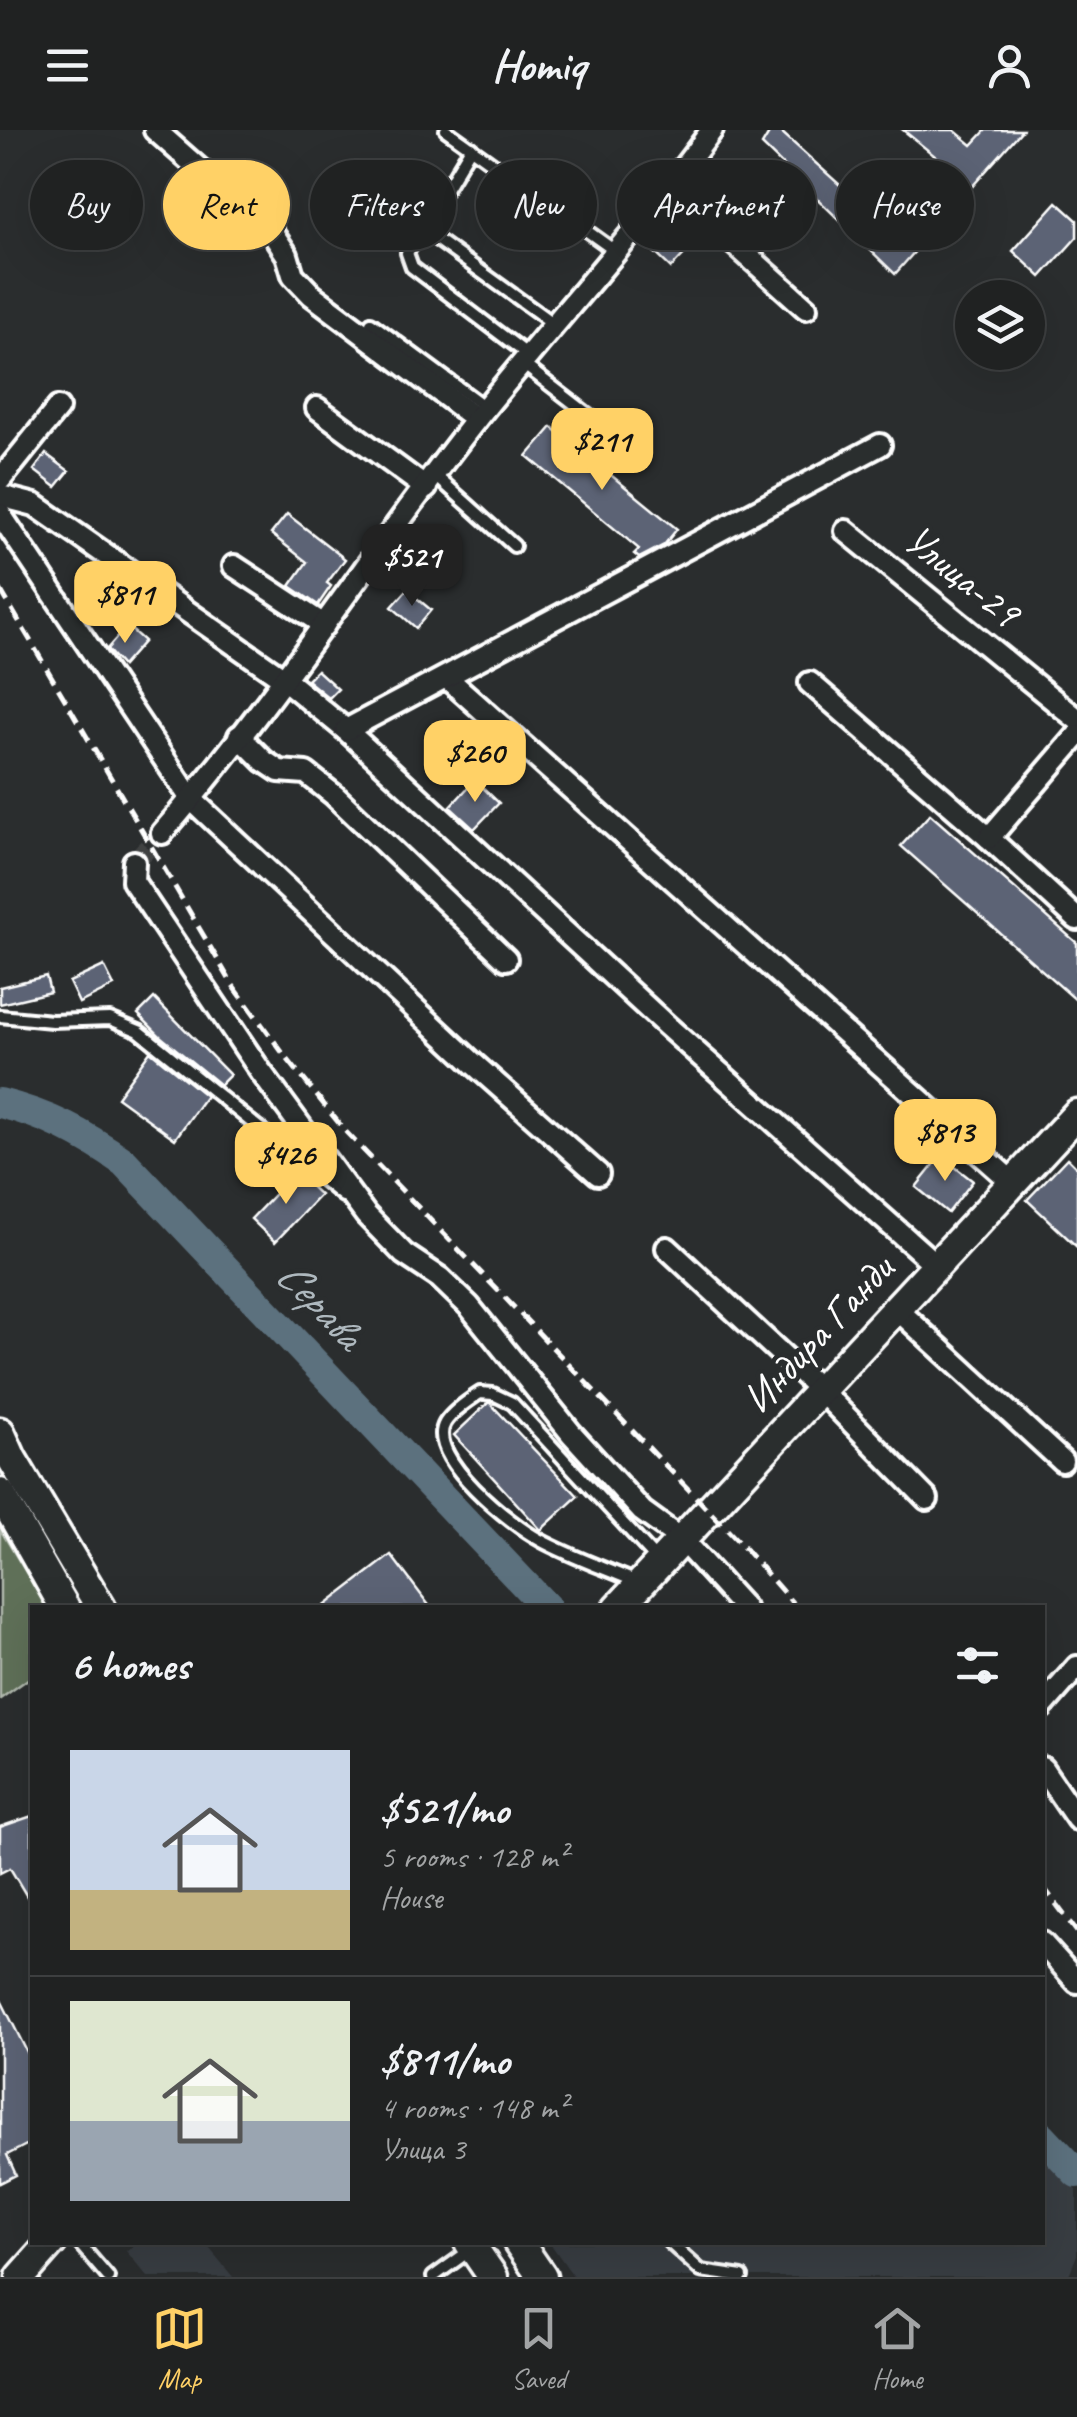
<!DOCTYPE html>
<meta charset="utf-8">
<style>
body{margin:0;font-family:Caveat,sans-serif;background:#2d2f2f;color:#f1f3f6;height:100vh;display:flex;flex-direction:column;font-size:38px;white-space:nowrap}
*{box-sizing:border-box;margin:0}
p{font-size:32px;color:#a2a4a5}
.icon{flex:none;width:55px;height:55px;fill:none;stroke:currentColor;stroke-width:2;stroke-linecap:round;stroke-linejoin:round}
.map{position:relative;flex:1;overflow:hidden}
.panel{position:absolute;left:30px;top:1475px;width:1015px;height:640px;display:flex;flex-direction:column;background:#202222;border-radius:0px;box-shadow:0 10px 40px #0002,0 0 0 2px #3d3f40}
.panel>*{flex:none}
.guide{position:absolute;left:30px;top:30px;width:1018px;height:90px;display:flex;gap:20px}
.fabs{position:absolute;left:955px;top:150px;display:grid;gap:20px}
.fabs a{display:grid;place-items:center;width:90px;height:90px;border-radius:50%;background:#202222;box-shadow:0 10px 40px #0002,0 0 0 2px #3d3f40;font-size:50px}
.price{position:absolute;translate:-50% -85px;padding:0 22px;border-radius:20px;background:#ffd166;color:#111;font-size:32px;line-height:65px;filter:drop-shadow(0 2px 5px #0008)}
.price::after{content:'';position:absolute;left:50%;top:60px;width:30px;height:22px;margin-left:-15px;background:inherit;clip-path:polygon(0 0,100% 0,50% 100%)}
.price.on{background:#222;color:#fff}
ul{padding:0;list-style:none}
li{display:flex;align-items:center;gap:30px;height:250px;padding:0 40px}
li+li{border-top:2px solid #3d3f40}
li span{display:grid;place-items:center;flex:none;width:280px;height:200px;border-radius:0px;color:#555}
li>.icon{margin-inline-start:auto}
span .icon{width:120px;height:120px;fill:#fffc;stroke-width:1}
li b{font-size:42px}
h2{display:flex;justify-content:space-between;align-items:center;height:120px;padding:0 40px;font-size:42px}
.chip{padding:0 35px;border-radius:45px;background:#202222;box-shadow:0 10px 40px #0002,0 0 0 2px #3d3f40;font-size:35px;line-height:90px}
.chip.on{background:#ffd166;color:#111}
header{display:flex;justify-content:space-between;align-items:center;height:130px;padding:0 40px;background:#202222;font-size:45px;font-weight:600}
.tab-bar{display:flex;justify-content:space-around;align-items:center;height:140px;border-top:2px solid #3d3f40;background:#202222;font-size:28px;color:#a2a4a5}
.tab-bar a{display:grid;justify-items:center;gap:5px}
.tab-bar .on{color:#ffd166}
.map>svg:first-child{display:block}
.built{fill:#393d43}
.green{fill:#5f6f58;stroke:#afb7ac;stroke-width:2.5}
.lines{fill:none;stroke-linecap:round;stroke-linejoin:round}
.river{stroke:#5c717e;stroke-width:30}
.building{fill:#5c6375;stroke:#fff;stroke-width:2.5}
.street-tunnel{stroke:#3f4243;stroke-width:20;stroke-dasharray:20 10;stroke-linecap:butt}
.lane-casing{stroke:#fff;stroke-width:18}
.street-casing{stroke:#fff;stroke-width:28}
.secondary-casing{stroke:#fff;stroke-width:35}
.lane{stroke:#2a2d2e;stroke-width:10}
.street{stroke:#2a2d2e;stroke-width:20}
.secondary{stroke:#2a2d2e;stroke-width:28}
.rail{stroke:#fff;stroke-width:5;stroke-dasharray:15 8;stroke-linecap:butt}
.labels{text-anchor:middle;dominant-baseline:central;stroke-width:9;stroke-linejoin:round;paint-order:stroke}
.street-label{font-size:42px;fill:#fff;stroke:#2a2d2e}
.water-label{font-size:45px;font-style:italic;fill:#aeb8be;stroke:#2a2d2e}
</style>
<header><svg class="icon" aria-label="menu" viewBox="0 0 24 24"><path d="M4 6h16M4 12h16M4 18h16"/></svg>Homiq<svg class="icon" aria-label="person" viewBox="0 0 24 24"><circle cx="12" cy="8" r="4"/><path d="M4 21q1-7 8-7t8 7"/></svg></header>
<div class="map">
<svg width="1077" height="2147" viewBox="0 0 1077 2147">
<rect width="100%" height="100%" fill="#2a2d2e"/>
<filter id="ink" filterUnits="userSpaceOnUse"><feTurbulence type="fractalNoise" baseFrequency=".01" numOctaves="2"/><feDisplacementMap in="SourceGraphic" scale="20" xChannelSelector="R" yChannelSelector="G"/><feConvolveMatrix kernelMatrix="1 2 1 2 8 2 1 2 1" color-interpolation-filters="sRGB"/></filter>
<g filter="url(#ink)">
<g class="built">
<path d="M1043,2024L1077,2060V2125L1068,2147H574L550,2113L1042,2112Z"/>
<path d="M137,2113H205L233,2147H148L126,2121Z"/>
</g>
<path class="green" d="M0,1399L47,1477L32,1478V1546L0,1569Z"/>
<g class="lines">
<g class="river">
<path d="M0,973C48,985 84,1004 124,1032L547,1478"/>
<path d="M1042,2006L1077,2043"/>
</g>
</g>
<g class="building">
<path d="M771,0H779L892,102L951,39L903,0H954L972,15L986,0H1022L895,144L762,15Z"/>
<path d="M1057,72L1077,90V107L1041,147L1013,121Z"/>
<path d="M668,90L693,115L671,138L650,118L654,114L649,109Z"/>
<path d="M552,297L677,399L664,415L639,428L634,424L639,419L527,326Z"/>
<path d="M46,324L69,341L56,357L34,340Z"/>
<path d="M287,384L345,429L327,453L331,456L318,475L290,456L307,432L271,404Z"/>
<path d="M407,460L431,480L416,498L392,477Z"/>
<path d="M127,496L144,511L122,536L107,519Z"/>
<path d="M317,540L338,559L329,568L307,550Z"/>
<path d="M475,650L499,673L474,699L450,677Z"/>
<path d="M930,684L1077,813V871L901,716Z"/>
<path d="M104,836L114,856L79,873L69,852Z"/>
<path d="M46,846L50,862L0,874V857Z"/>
<path d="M154,868L230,945L220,955L160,906L138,884Z"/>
<path d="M150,921L206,966L175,1009L117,967Z"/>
<path d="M941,1026L973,1051L948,1083L916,1057Z"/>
<path d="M1067,1028L1077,1038V1117L1027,1070Z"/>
<path d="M296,1042L320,1065L275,1112L251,1089Z"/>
<path d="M489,1272L578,1366L541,1400L454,1305Z"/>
<path d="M391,1425L431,1478H322Z"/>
<path d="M32,1686V1775L10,1738L0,1743V1697Z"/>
<path d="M0,1868L32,1932V2012L7,2025L16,2045L0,2053Z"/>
</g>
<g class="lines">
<path class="street-tunnel" d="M134,732L162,703"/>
<defs>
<g id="lane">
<path d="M446,0L615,121"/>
<path d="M471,17L422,99L555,195"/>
<path d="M422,99L407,123L412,137L528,225"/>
<path d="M371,193L486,278"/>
<path d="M523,234L637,322"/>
<path d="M436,346L514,416"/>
<path d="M0,886L52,891L110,889L139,901L343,1066"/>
<path d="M639,1453C607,1439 571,1427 540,1410C513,1396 425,1327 445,1293C452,1282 469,1270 480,1263L493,1264L512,1273L657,1430"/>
<path d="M78,2112L108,2147"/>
<path d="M669,2112L701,2141L742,2147"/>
<path d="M433,2147L472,2119"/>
</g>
<g id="street">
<path d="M155,0L273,104L287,125L293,145L312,165L476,289"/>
<path d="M670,56L806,178"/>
<path d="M317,278L426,358"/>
<path d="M0,350L58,278"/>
<path d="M0,366L35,375L284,549L346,600L667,896L937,1136"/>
<path d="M0,384L191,669L474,934L598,1044"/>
<path d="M846,401L1077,589"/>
<path d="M234,436L324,495"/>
<path d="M447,548L1012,1052"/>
<path d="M810,553L989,708L1077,789"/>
<path d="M346,600L880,315"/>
<path d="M239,606L264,631L279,641L306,643L334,665L506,829"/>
<path d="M162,703C276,571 370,424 478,287C555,191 639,100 712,0"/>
<path d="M989,708L1077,606"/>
<path d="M134,732L133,751L261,942L366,1085L404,1124L440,1148L469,1176L571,1303L642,1381L682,1410L744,1478"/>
<path d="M667,1118L819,1259L927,1369"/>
<path d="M897,1179L1062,1331"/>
<path d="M1042,1577L1077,1537"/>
<path d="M1042,1638L1077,1689"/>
<path d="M1042,1813L1077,1852"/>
</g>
<g id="secondary">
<path d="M0,1302L12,1329L101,1478"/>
<path d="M0,1363L65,1478"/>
<path d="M618,1478L1077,984"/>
<path d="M469,2112L493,2147"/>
<path d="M518,2112L542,2147"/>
<path d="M21,2147L52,2112"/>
</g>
</defs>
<use href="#lane" class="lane-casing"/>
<use href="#street" class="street-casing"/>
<use href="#secondary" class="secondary-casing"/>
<use href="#lane" class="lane"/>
<use href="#street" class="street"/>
<use href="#secondary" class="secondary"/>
<g class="rail">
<path d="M0,459L232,854L285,926L346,1002L738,1411L797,1478"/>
<path d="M1042,1755L1077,1802"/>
</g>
</g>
</g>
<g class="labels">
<g class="street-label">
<text transform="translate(962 446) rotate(39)">Улица-29</text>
<text transform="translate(818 1204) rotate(-47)">Индира Ганди</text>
</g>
<g class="water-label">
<text transform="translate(320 1174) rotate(47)">Серава</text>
</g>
</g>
</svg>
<div class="fabs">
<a><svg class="icon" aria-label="layers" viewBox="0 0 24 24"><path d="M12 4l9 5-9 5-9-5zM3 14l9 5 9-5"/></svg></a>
</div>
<b class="price" style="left:602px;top:363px">$211</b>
<b class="price on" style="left:412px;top:479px">$521</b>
<b class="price" style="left:125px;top:516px">$811</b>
<b class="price" style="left:475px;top:675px">$260</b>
<b class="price" style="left:945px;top:1054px">$813</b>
<b class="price" style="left:286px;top:1077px">$426</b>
<div class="guide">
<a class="chip">Buy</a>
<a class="chip on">Rent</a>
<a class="chip">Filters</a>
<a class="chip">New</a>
<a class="chip">Apartment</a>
<a class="chip">House</a>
</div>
<section class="panel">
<h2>6 homes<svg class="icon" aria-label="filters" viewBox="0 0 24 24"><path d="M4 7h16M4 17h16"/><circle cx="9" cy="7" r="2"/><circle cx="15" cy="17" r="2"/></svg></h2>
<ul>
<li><span style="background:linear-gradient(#c9d6e8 70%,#c2b280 0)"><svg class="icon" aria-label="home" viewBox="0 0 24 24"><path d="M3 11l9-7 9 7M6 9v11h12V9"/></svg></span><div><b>$521/mo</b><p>5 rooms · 128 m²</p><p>House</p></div></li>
<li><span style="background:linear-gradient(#dfe7d0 60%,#9aa5b1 0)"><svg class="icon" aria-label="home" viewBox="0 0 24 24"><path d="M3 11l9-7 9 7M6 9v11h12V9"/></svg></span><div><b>$811/mo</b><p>4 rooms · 148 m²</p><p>Улица 3</p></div></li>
</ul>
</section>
</div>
<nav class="tab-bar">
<a class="on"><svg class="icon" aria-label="map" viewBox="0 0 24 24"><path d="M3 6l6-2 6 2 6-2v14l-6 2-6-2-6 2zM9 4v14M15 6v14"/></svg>Map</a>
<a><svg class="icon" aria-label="saved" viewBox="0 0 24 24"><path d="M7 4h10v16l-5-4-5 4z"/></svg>Saved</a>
<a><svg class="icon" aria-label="home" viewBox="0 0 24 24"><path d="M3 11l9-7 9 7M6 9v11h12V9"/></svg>Home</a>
</nav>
